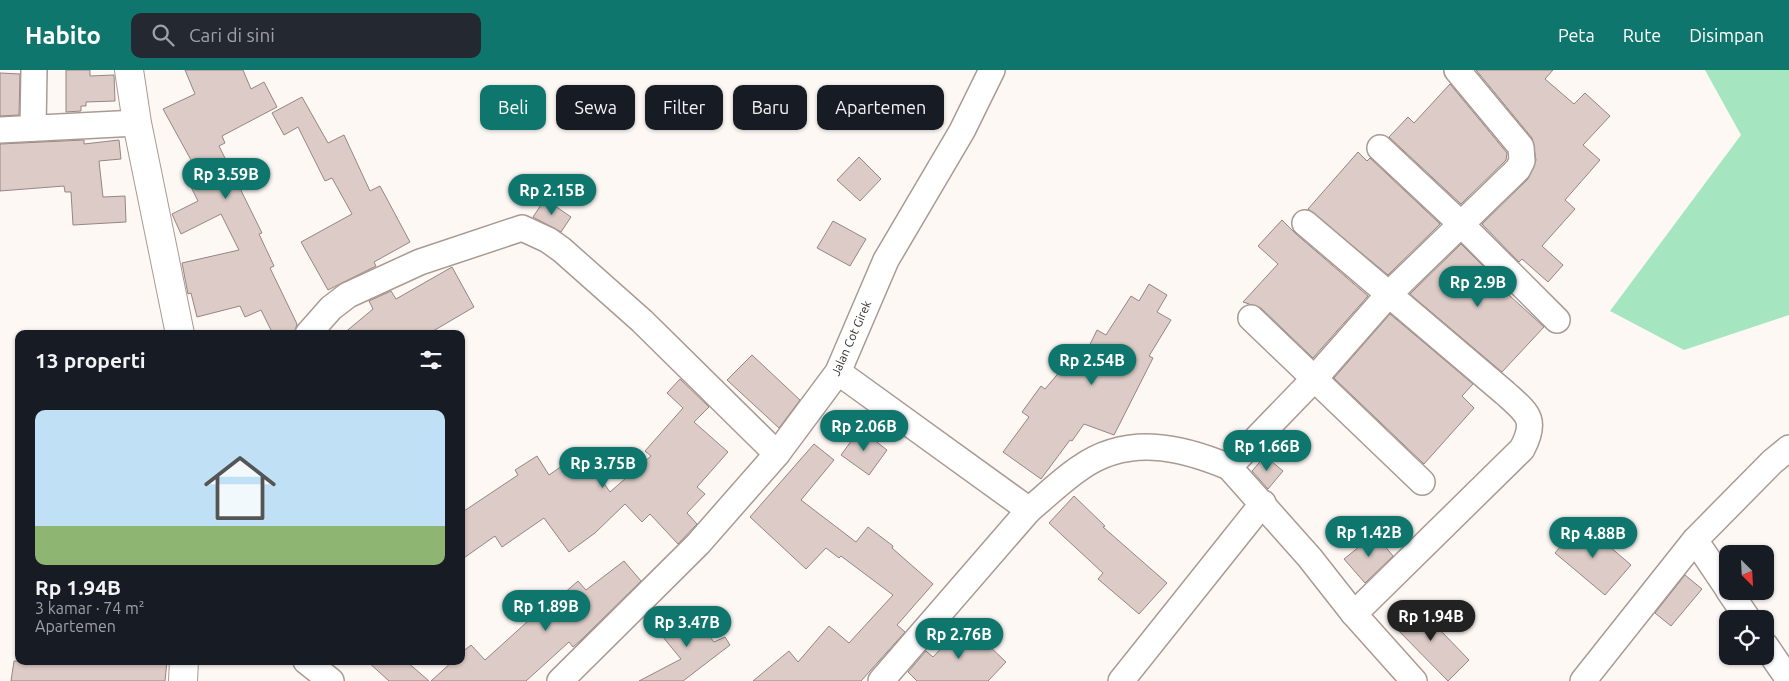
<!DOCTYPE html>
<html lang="id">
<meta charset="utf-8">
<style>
body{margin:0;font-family:Ubuntu,sans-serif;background:#242831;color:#f1f3f6;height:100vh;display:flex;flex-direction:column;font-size:19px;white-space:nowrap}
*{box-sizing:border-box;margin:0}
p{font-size:16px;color:#9ea1a6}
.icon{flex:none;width:28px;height:28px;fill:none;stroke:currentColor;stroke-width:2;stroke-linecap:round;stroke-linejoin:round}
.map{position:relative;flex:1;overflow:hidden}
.details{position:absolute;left:15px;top:260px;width:450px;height:335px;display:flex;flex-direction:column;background:#171b24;border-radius:10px;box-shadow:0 1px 4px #0004}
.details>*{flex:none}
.banner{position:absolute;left:480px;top:15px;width:475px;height:45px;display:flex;gap:10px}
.needle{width:32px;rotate:156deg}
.controls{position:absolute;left:1719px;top:475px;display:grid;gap:10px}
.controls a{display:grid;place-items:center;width:55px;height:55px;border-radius:10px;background:#171b24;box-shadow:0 1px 4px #0004;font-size:25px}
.price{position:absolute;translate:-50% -42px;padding:0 11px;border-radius:18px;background:#0f766e;color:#fff;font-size:16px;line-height:32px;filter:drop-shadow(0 1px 2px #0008)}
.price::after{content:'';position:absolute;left:50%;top:30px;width:15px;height:11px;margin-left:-8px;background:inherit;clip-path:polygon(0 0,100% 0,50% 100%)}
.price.selected{background:#222;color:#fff}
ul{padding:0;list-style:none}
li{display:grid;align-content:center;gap:10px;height:265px;padding:0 20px}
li+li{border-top:1px solid #363941}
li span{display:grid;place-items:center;height:155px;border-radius:10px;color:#555}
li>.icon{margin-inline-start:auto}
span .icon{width:90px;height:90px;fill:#fffc;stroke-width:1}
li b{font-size:21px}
h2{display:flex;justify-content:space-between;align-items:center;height:60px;padding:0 20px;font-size:21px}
.chip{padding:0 18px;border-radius:10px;background:#171b24;box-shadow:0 1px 4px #0004;font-size:18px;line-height:45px}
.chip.selected{background:#0f766e;color:#fff}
header{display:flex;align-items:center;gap:30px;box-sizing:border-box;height:70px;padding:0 25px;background:#0f766e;color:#fff}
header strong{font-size:24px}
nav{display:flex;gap:28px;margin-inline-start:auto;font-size:18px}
.search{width:350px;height:45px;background:#242831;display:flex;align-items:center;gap:12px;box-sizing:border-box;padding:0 18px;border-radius:10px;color:#9ea1a6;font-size:19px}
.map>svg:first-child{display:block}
.green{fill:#a5e5c0}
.building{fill:#dccbc6;stroke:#968681}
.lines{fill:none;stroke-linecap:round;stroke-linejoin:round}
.minor-casing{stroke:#a99a93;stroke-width:28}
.major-casing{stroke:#a99a93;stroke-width:30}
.minor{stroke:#fff;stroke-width:25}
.major{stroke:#fff;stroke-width:28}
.labels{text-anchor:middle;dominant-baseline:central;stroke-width:4;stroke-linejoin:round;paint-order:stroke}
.street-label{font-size:12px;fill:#352f2c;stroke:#fff}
</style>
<header>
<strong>Habito</strong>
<div class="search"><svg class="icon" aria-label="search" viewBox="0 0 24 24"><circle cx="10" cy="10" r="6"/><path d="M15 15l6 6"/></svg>Cari di sini</div>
<nav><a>Peta</a><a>Rute</a><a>Disimpan</a></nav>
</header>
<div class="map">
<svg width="1789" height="611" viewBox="0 0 1789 611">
<rect width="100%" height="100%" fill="#fef8f4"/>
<path class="green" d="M1705,0H1789V245L1684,280L1610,241L1741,65Z"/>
<g class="building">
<path d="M66,0H90V6L114,5L115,31L86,32V36H81V41L66,42Z"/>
<path d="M185,0H243L251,19L264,12L277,37L222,66L225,73L219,76L262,163L259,164L274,196L270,198L297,254L294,264H273L261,240L245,247L240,236L197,247L191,223L188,224L182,193L239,180L221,144L181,164L172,144L198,131L185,105L196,99L163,39L195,24Z"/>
<path d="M1476,0H1553L1545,9L1574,34L1585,23L1610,46L1583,75L1600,90L1565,130L1575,139L1542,176L1563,195L1548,212L1522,189L1519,192L1482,154L1528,109L1536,90L1532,68Z"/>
<path d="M0,3L20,4L19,45L0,46Z"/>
<path d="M1450,14L1507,83L1506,90L1461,134L1389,67L1408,47L1414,53Z"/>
<path d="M302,27L328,73L344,65L370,121L380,116L410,172L374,192L376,196L328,220L301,172L352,144L332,108L325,111L298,57L284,65L272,43Z"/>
<path d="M84,70V74L119,70L121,89L99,91L103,127L125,126L126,152L73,155L71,122H65L64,116L0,121V74Z"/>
<path d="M1358,82L1367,91L1370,88L1440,154L1388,205L1308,139Z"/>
<path d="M859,87L881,109L860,131L837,110Z"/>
<path d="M545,129L571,147L561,162L533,147Z"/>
<path d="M1282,150L1296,164L1368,226L1313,288L1261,238L1243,232L1278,194L1258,176Z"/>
<path d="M833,151L866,169L850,196L817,178Z"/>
<path d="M1461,174L1500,213L1498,215L1544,257L1502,302L1410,224Z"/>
<path d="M452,197L474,237L428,264H343L373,239L369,231L391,221L396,229Z"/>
<path d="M1149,214L1167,225L1157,242L1171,250L1149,286L1153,288L1114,365L1084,354L1072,371L1070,370L1041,409L1003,382L1029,347L1022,342L1041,316L1045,319L1067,293L1077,301L1097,260L1106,265L1131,226L1139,231Z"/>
<path d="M1390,244L1473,314L1462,326L1474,338L1424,394L1334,308Z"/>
<path d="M752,285L800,330L779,358L727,310Z"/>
<path d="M680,309L709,337L694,352L728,382L697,417L705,424L687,443L697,454L678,474L650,444L642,452L625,434L595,463L569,482L544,448L502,477L495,466L461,490V443L518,405L515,400L537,386L549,405L582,382L610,422L651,386L645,381L683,338L667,323Z"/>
<path d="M860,359L887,380L869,405L841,385Z"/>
<path d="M814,374L834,390L801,430L856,472L868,457L893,476L892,478L933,514L897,555L905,562L861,611H753L789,581L798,592L829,556L849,573L893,525L841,486L839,488L826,478L806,499L750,447Z"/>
<path d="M1265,386L1283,401L1268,419L1252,401Z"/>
<path d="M1074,426L1105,456L1103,457L1167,513L1139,544L1098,509L1103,503L1049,453Z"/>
<path d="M1581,452L1631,495L1605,525L1555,483Z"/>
<path d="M1375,464L1393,486L1365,513L1344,489Z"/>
<path d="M624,491L641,511L581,570L573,577L569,572L526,611H431L453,591H461V583L471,575L485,590L537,543L539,545L578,511L586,520Z"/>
<path d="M1685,505L1702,519L1671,556L1655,543Z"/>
<path d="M1414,533L1469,590L1448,611L1393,555Z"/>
<path d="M687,538L714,572L725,567L730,575L683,611H639L681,589L658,561Z"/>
<path d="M965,553L1006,592L988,611H917L908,602L926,581L933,587Z"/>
<path d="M14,591H167L165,611H11Z"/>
<path d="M367,591H406L429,611H389Z"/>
</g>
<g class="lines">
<defs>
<g id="minor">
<path d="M33,58L34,0"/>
<path d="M0,60L137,53"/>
<path d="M1380,78L1461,154L1557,250"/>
<path d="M1305,153L1505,323C1527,343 1538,349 1522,379L1354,544"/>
<path d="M1251,248L1422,412"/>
<path d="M308,264L331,238L348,225L420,192L522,158L548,170L562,180L642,251L777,384"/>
<path d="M838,302L1029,440L881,611"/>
<path d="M1029,440C1046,426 1062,410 1080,398C1127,365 1179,376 1229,397"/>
<path d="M1695,470L1728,519"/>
<path d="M1729,521L1748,549"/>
<path d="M1765,575L1789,610"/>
<path d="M306,591L331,611"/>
<path d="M560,611L698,474L777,384L838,302L886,190L962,61L992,0"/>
<path d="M1121,611L1263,433"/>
<path d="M1414,611L1354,544L1310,488L1229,397L1315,308L1389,224L1518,99L1522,91L1521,77L1457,0"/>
<path d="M1583,611L1695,470L1772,392L1789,378"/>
</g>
<g id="major">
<path d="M129,0L137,53L180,264"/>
<path d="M183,611L184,591"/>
</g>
</defs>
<use href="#minor" class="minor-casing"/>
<use href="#major" class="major-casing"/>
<use href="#minor" class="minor"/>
<use href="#major" class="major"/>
</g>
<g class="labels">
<g class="street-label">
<text transform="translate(851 268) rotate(-66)">Jalan Cot Girek</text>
</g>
</g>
</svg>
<div class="controls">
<a><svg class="needle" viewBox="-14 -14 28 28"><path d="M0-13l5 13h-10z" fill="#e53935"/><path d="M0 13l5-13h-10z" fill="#9ea1a6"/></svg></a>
<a><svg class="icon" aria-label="locate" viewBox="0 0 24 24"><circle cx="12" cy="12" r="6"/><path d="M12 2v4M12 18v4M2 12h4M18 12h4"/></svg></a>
</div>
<b class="price" style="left:226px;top:130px">Rp 3.59B</b>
<b class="price" style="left:552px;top:146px">Rp 2.15B</b>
<b class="price" style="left:1478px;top:238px">Rp 2.9B</b>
<b class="price" style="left:1092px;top:316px">Rp 2.54B</b>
<b class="price" style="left:864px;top:382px">Rp 2.06B</b>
<b class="price" style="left:1267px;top:402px">Rp 1.66B</b>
<b class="price" style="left:603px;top:419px">Rp 3.75B</b>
<b class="price" style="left:1369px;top:488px">Rp 1.42B</b>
<b class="price" style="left:1593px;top:489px">Rp 4.88B</b>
<b class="price" style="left:546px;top:562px">Rp 1.89B</b>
<b class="price selected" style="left:1431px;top:572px">Rp 1.94B</b>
<b class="price" style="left:687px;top:578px">Rp 3.47B</b>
<b class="price" style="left:959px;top:590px">Rp 2.76B</b>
<div class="banner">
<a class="chip selected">Beli</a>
<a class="chip">Sewa</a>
<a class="chip">Filter</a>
<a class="chip">Baru</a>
<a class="chip">Apartemen</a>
</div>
<section class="details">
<h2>13 properti<svg class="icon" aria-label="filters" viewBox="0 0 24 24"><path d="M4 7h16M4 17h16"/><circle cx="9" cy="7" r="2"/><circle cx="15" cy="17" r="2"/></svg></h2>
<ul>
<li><span style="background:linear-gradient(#bfe0f5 75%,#8fb573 0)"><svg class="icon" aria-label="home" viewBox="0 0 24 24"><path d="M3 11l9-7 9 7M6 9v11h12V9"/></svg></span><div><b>Rp 1.94B</b><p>3 kamar · 74 m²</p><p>Apartemen</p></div></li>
</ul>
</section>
</div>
